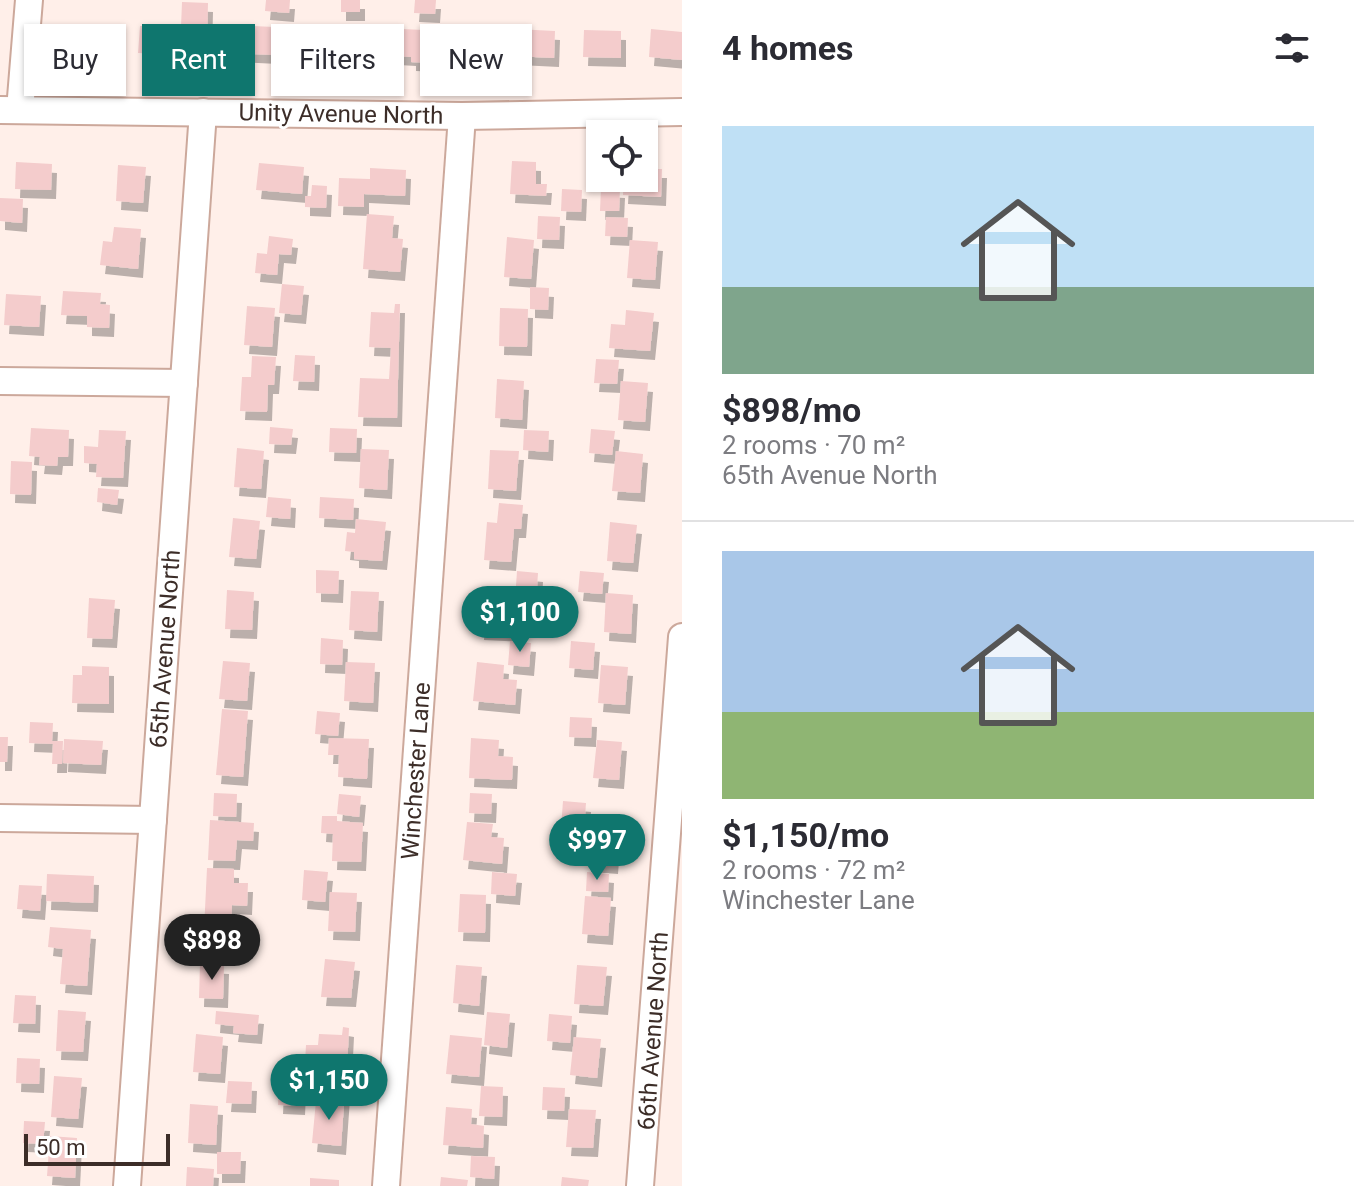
<!DOCTYPE html>
<meta charset="utf-8">
<style>
body{margin:0;font-family:Roboto,sans-serif;background:#f7f7f7;color:#2b2b33;height:100vh;display:flex;flex-direction:column;font-size:30px;white-space:nowrap}
*{box-sizing:border-box;margin:0}
p{font-size:26px;color:#7c7c81}
.icon{flex:none;width:44px;height:44px;fill:none;stroke:currentColor;stroke-width:2;stroke-linecap:round;stroke-linejoin:round}
.map{position:relative;flex:1;overflow:hidden}
.drawer{display:flex;flex-direction:column;background:#fff;width:672px}
.drawer>*{flex:none}
.top-card{position:absolute;left:24px;top:24px;width:538px;height:72px;display:flex;gap:16px}
.buttons{position:absolute;left:586px;top:120px;display:grid;gap:16px}
.buttons a{display:grid;place-items:center;width:72px;height:72px;border-radius:0px;background:#fff;box-shadow:0 2px 6px #0004;font-size:40px}
.scale{position:absolute;left:24px;bottom:20px;width:146px;box-sizing:border-box;padding-left:8px;border:4px solid #3c2d28;border-top:0;font-size:22px;line-height:28px;white-space:nowrap;color:#3c2d28;-webkit-text-stroke:6px #fff;paint-order:stroke}
.price{position:absolute;translate:-50% -68px;padding:0 18px;border-radius:28px;background:#0f766e;color:#fff;font-size:26px;line-height:52px;filter:drop-shadow(0 2px 4px #0008)}
.price::after{content:'';position:absolute;left:50%;top:48px;width:24px;height:18px;margin-left:-12px;background:inherit;clip-path:polygon(0 0,100% 0,50% 100%)}
.price.on{background:#222;color:#fff}
ul{padding:0;list-style:none}
li{display:grid;align-content:center;gap:16px;height:424px;padding:0 40px}
li+li{border-top:2px solid #e1e1e2}
li span{display:grid;place-items:center;height:248px;border-radius:0px;color:#555}
li>.icon{margin-inline-start:auto}
span .icon{width:144px;height:144px;fill:#fffc;stroke-width:1}
li b{font-size:34px}
h2{display:flex;justify-content:space-between;align-items:center;height:96px;padding:0 40px;font-size:34px}
.chip{padding:0 28px;border-radius:0px;background:#fff;box-shadow:0 2px 6px #0004;font-size:28px;line-height:72px}
.chip.on{background:#0f766e;color:#fff}
main{display:flex;flex:1;min-height:0}
.map>svg:first-child{display:block}
.building{fill:#f4cccc;filter:url(#shadow)}
.lines{fill:none;stroke-linecap:round;stroke-linejoin:round}
.minor-casing{stroke:#cca89b;stroke-width:30}
.minor{stroke:#fff;stroke-width:26}
.labels{text-anchor:middle;dominant-baseline:central;stroke-width:6;stroke-linejoin:round;paint-order:stroke}
.street-label{font-size:24px;fill:#3c2d28;stroke:#fff}
</style>
<main>
<div class="map">
<svg width="682" height="1186" viewBox="0 0 682 1186">
<defs>
<filter id="shadow"><feDropShadow dx="5" dy="9" stdDeviation="0" flood-color="#0004"/></filter>
</defs>
<rect width="100%" height="100%" fill="#ffefe9"/>
<g class="building">
<path d="M266,0H290L289,13L265,11Z"/>
<rect x="341" y="0" width="19" height="12"/>
<path d="M415,0H436L435,14L414,13Z"/>
<path d="M182,2L208,3L207,43L177,42L176,55L138,53L140,26L181,27Z"/>
<path d="M84,25L120,28L117,53L82,50Z"/>
<path d="M236,25L274,27L273,55L235,53Z"/>
<path d="M311,26L350,28L349,56L309,54Z"/>
<path d="M379,28L424,30L423,50H432V63L411,62V57L377,55Z"/>
<path d="M515,29L555,31L554,58L514,56Z"/>
<path d="M651,29L682,32V60L649,57Z"/>
<path d="M584,30L621,31V58L583,57Z"/>
<path d="M512,161L536,162V184H547L546,196L510,194Z"/>
<path d="M16,162L52,164L51,190L15,189Z"/>
<path d="M259,163L304,167L302,194L256,190Z"/>
<path d="M118,165L146,167L143,203L116,201Z"/>
<path d="M370,168L406,170L405,196L364,194V207L338,206L339,178L370,179Z"/>
<path d="M644,169H662L661,197L623,195L624,178H644Z"/>
<path d="M312,185L327,186L326,208L305,207V196H311Z"/>
<path d="M601,188L620,189L619,211H600Z"/>
<path d="M562,189L582,190L581,212L561,211Z"/>
<path d="M0,198L23,199L22,223L0,221Z"/>
<path d="M367,214L394,216L392,238L403,239L400,272L363,269Z"/>
<path d="M538,216L560,217L559,240L537,239Z"/>
<path d="M606,217L628,218L627,237L605,236Z"/>
<path d="M114,227L141,229L138,269L100,265L103,241L112,242Z"/>
<path d="M269,236L293,239L291,255L279,254L277,275L255,273L257,253L267,254Z"/>
<path d="M507,237L534,240L531,279L504,277Z"/>
<path d="M630,240L658,242L655,280L627,278Z"/>
<path d="M282,284L304,286L301,315L279,313Z"/>
<path d="M530,287L549,288L548,310L530,309Z"/>
<path d="M63,291L101,293L100,304L110,305L109,328L87,327V316L61,315Z"/>
<path d="M6,294L41,296L39,327L4,325Z"/>
<path d="M395,304H400L397,418L358,417L360,378L389,379L391,348L369,347L371,312L394,313Z"/>
<path d="M247,306L275,308L272,347L244,345Z"/>
<path d="M500,308L528,309L527,347L499,346Z"/>
<path d="M626,310L654,313L650,351L609,348L611,324L625,325Z"/>
<path d="M295,355L315,356L314,382L293,381Z"/>
<path d="M252,356L276,357L274,385H268L267,412L240,411L242,377H251Z"/>
<path d="M596,359L619,360L617,384L594,383Z"/>
<path d="M497,379L524,381L522,420L495,418Z"/>
<path d="M621,381L648,383L645,422L618,420Z"/>
<path d="M270,427L293,429L291,445L269,444Z"/>
<path d="M31,428L69,430L68,457H58L57,466L39,465L40,457L29,456Z"/>
<path d="M330,428L357,429L356,453L329,452Z"/>
<path d="M591,429L615,431L612,455L589,453Z"/>
<path d="M99,430L126,431L123,478L96,477L97,464L84,463V446L98,447Z"/>
<path d="M524,430L549,431L548,452L523,450Z"/>
<path d="M237,448L264,451L261,489L234,487Z"/>
<path d="M361,449L389,450L387,490L359,488Z"/>
<path d="M490,450L519,451L516,491L488,489Z"/>
<path d="M616,451L643,454L640,493L612,491Z"/>
<path d="M11,461L32,462L31,495L10,494Z"/>
<path d="M98,488L119,490L117,505L97,502Z"/>
<path d="M268,497L291,499L290,519L266,517Z"/>
<path d="M320,497L354,499L353,520L319,518Z"/>
<path d="M499,503L523,505L521,529H514L511,562L484,560L487,522L497,523Z"/>
<path d="M233,518L260,521L256,559L229,557Z"/>
<path d="M356,519L386,522L382,561L354,559V552L345,551L347,532L355,533Z"/>
<path d="M610,522L637,525L633,563L607,561Z"/>
<path d="M316,570L339,571L338,594L316,593Z"/>
<path d="M517,571L538,573L536,602L515,601Z"/>
<path d="M580,571L604,573L602,594L578,592Z"/>
<path d="M227,590L254,592L252,630L225,629Z"/>
<path d="M351,591L379,592L377,632L349,630Z"/>
<path d="M481,592L509,594L508,606H521L519,633L479,631Z"/>
<path d="M606,593L633,595L631,634L604,632Z"/>
<path d="M89,598L115,600L112,639L87,638Z"/>
<path d="M321,638L343,640L342,665L320,664Z"/>
<path d="M510,641L531,643L529,667L508,665Z"/>
<path d="M571,641L595,643L593,670L569,668Z"/>
<path d="M223,661L250,663L247,701L219,699Z"/>
<path d="M346,662L375,663L373,703L344,701Z"/>
<path d="M477,662L504,665L503,679L517,680L515,705L473,701Z"/>
<path d="M601,665L628,667L625,705L598,703Z"/>
<path d="M82,666L109,667V704L72,703L73,675H82Z"/>
<path d="M222,709L248,711L243,777L216,775Z"/>
<path d="M317,711L340,713L338,736L315,734Z"/>
<path d="M570,717L592,718L591,738L569,737Z"/>
<path d="M30,722L53,723L52,741H63L62,764H52L53,744L29,743Z"/>
<path d="M0,737H8L7,762H0Z"/>
<path d="M329,738L369,739L367,779L338,777L339,755H328Z"/>
<path d="M471,738L499,740L498,756L513,757L512,780L469,778Z"/>
<path d="M64,739L103,741L101,765L63,763Z"/>
<path d="M597,740L622,742L619,780L593,778Z"/>
<path d="M214,793L237,794L236,817L213,816Z"/>
<path d="M470,793L492,794L491,814L469,813Z"/>
<path d="M339,794L361,796L359,817L337,814Z"/>
<path d="M563,801L586,803L584,830L561,828Z"/>
<path d="M322,816H337V821L363,823L361,862L332,861L333,834L321,833Z"/>
<path d="M210,820L254,823L253,841L237,840L235,861L208,860Z"/>
<path d="M467,822L493,824L491,837L504,838L502,864L463,860Z"/>
<path d="M589,824L616,826L613,865L586,863Z"/>
<path d="M207,868L234,869V883H248L247,906L232,905L231,932L204,930Z"/>
<path d="M304,870L328,872L325,902L302,900Z"/>
<path d="M492,872L517,874L515,896L491,894Z"/>
<path d="M587,872L609,874L608,892L586,891Z"/>
<path d="M47,874L94,876L93,903L46,901Z"/>
<path d="M19,885L42,886L40,911L17,909Z"/>
<path d="M330,892L357,893L355,932L328,931Z"/>
<path d="M460,894L486,895L485,933L458,932Z"/>
<path d="M585,896L611,898L608,936L582,934Z"/>
<path d="M50,927L91,930L87,986L60,984L63,949L48,947Z"/>
<path d="M325,959L355,962L351,998L321,997Z"/>
<path d="M200,964L224,965L223,999L199,998Z"/>
<path d="M456,965L482,967L479,1006L453,1003Z"/>
<path d="M577,965L607,967L603,1006L574,1004Z"/>
<path d="M15,995L36,996L35,1024L13,1023Z"/>
<path d="M58,1010L86,1012L83,1052L56,1051Z"/>
<path d="M216,1011L259,1015L257,1035L233,1033L234,1026L215,1024Z"/>
<path d="M487,1012L510,1014L507,1048L484,1045Z"/>
<path d="M549,1014L572,1016L570,1043L547,1041Z"/>
<path d="M343,1027L349,1028L346,1089L339,1088L340,1075L317,1074V1063L305,1062L306,1045H318L319,1034L342,1035Z"/>
<path d="M196,1034L223,1037L220,1074L193,1072Z"/>
<path d="M450,1035L482,1038L479,1077L446,1074Z"/>
<path d="M574,1037L601,1039L597,1078L570,1075Z"/>
<path d="M17,1058L40,1059L39,1084L16,1083Z"/>
<path d="M54,1076L82,1078L78,1119L51,1117Z"/>
<path d="M228,1081L252,1082L251,1104L226,1103Z"/>
<path d="M279,1084L301,1085L300,1106L278,1105Z"/>
<path d="M481,1086L503,1087L502,1117L479,1116Z"/>
<path d="M543,1087L565,1088L564,1111L542,1110Z"/>
<path d="M339,1090H345L341,1146L312,1143L316,1101L338,1103Z"/>
<path d="M190,1104L218,1106L216,1145L188,1143Z"/>
<path d="M446,1107L472,1109L471,1124L484,1126L483,1148L443,1145Z"/>
<path d="M569,1109L596,1110L593,1148L566,1147Z"/>
<path d="M24,1121L45,1122L43,1144L23,1143Z"/>
<path d="M50,1136L77,1138L75,1178L47,1176Z"/>
<path d="M217,1152H241L240,1174H217Z"/>
<path d="M471,1156L495,1157L494,1179L470,1177Z"/>
<path d="M187,1167L214,1169L213,1186H186Z"/>
<path d="M441,1177L468,1180L467,1186H440Z"/>
<path d="M562,1177L589,1180L588,1186H561Z"/>
<path d="M310,1178L339,1180V1186H310Z"/>
</g>
<g class="lines">
<defs>
<g id="minor">
<path d="M0,110L462,116L682,112"/>
<path d="M20,110L29,0"/>
<path d="M0,381L184,383"/>
<path d="M0,818L153,820"/>
<path d="M127,1186L203,112"/>
<path d="M386,1186L462,116"/>
<path d="M640,1186L682,637"/>
</g>
</defs>
<use href="#minor" class="minor-casing"/>
<use href="#minor" class="minor"/>
</g>
<g class="labels">
<g class="street-label">
<text transform="translate(341 114) rotate(1)">Unity Avenue North</text>
<text transform="translate(165 649) rotate(-86)">65th Avenue North</text>
<text transform="translate(416 771) rotate(-86)">Winchester Lane</text>
<text transform="translate(653 1031) rotate(-86)">66th Avenue North</text>
</g>
</g>
</svg>
<div class="buttons">
<a><svg class="icon" aria-label="locate" viewBox="0 0 24 24"><circle cx="12" cy="12" r="6"/><path d="M12 2v4M12 18v4M2 12h4M18 12h4"/></svg></a>
</div>
<div class="scale">50 m</div>
<b class="price" style="left:520px;top:654px">$1,100</b>
<b class="price" style="left:597px;top:882px">$997</b>
<b class="price on" style="left:212px;top:982px">$898</b>
<b class="price" style="left:329px;top:1122px">$1,150</b>
<div class="top-card">
<a class="chip">Buy</a>
<a class="chip on">Rent</a>
<a class="chip">Filters</a>
<a class="chip">New</a>
</div>
</div>
<section class="drawer">
<h2>4 homes<svg class="icon" aria-label="filters" viewBox="0 0 24 24"><path d="M4 7h16M4 17h16"/><circle cx="9" cy="7" r="2"/><circle cx="15" cy="17" r="2"/></svg></h2>
<ul>
<li><span style="background:linear-gradient(#bfe0f5 65%,#7fa58c 0)"><svg class="icon" aria-label="home" viewBox="0 0 24 24"><path d="M3 11l9-7 9 7M6 9v11h12V9"/></svg></span><div><b>$898/mo</b><p>2 rooms · 70 m²</p><p>65th Avenue North</p></div></li>
<li><span style="background:linear-gradient(#a9c7e8 65%,#8fb573 0)"><svg class="icon" aria-label="home" viewBox="0 0 24 24"><path d="M3 11l9-7 9 7M6 9v11h12V9"/></svg></span><div><b>$1,150/mo</b><p>2 rooms · 72 m²</p><p>Winchester Lane</p></div></li>
</ul>
</section>
</main>
